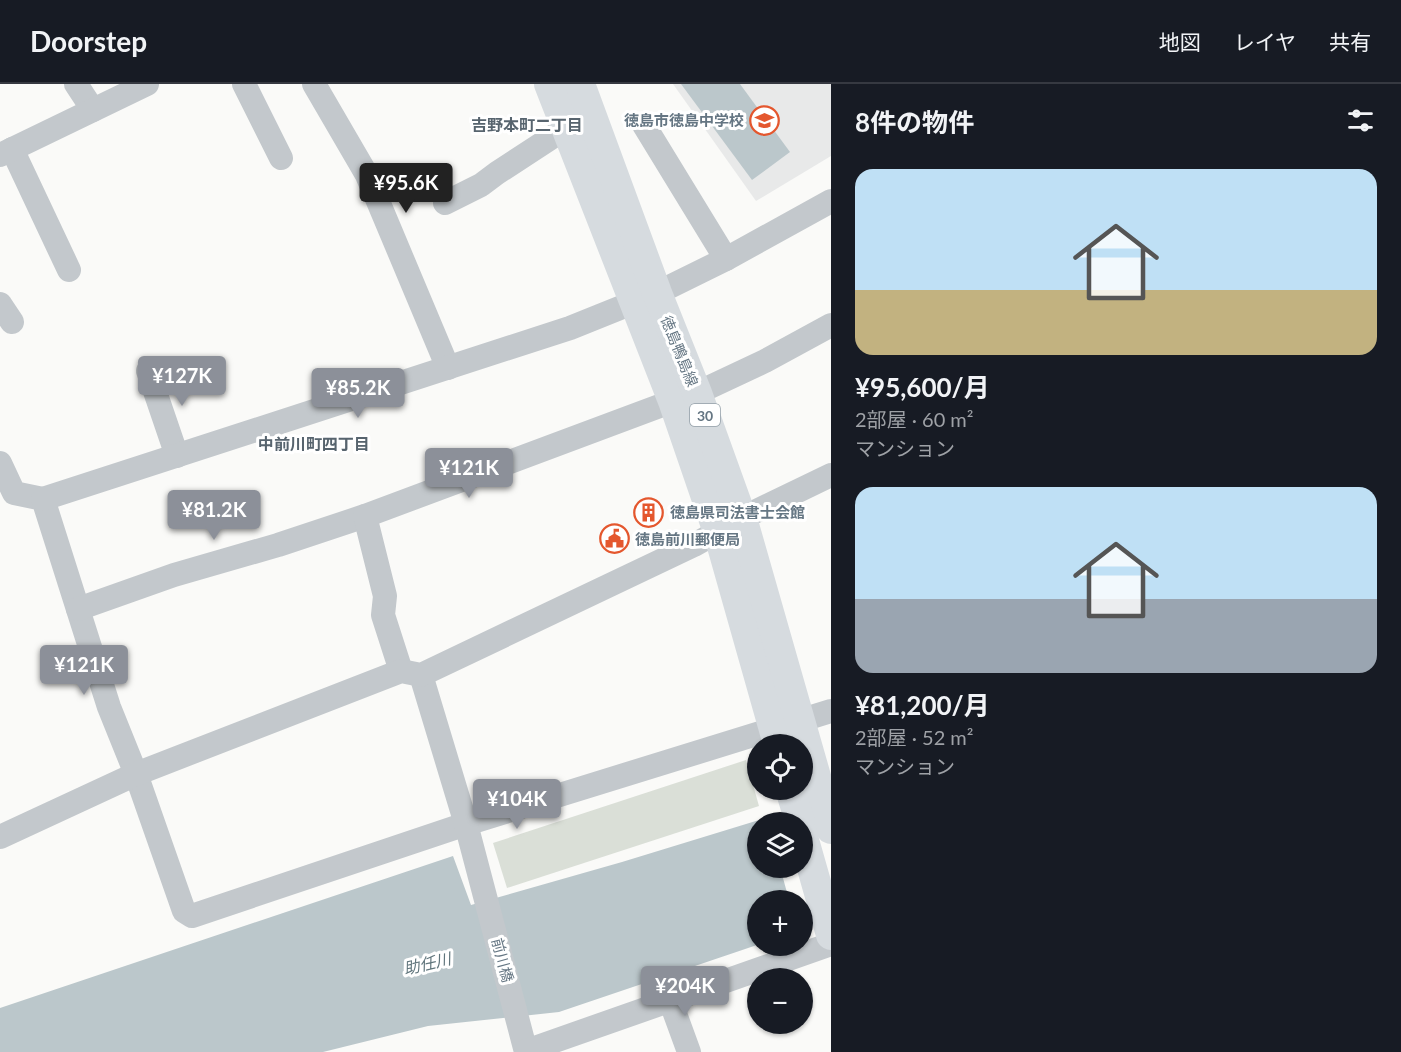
<!DOCTYPE html>
<html lang="ja">
<meta charset="utf-8">
<style>
body{margin:0;font-family:Lato,"Noto Sans JP",sans-serif;background:#20242c;color:#f1f3f6;height:100vh;display:flex;flex-direction:column;font-size:22px;white-space:nowrap}
*{box-sizing:border-box;margin:0}
p{font-size:20px;color:#9ea1a6}
.icon{flex:none;width:33px;height:33px;fill:none;stroke:currentColor;stroke-width:2;stroke-linecap:round;stroke-linejoin:round}
.map{position:relative;flex:1;overflow:hidden}
.drawer{display:flex;flex-direction:column;background:#171b24;width:570px}
.drawer>*{flex:none}
.fabs{position:absolute;left:747px;top:650px;display:grid;gap:12px}
.fabs a{display:grid;place-items:center;width:66px;height:66px;border-radius:50%;background:#171b24;box-shadow:0 2px 4px #0004;font-size:30px}
.price{position:absolute;translate:-50% -51px;padding:0 14px;border-radius:6px;background:#8c9099;color:#fff;font-size:20px;line-height:39px;filter:drop-shadow(0 2px 3px #0008)}
.price::after{content:'';position:absolute;left:50%;top:36px;width:18px;height:14px;margin-left:-9px;background:inherit;clip-path:polygon(0 0,100% 0,50% 100%)}
.price.on{background:#222;color:#fff}
ul{padding:0;list-style:none}
li{display:grid;align-content:center;gap:12px;height:318px;padding:0 24px}
li span{display:grid;place-items:center;height:186px;border-radius:18px;color:#555}
li>.icon{margin-inline-start:auto}
span .icon{width:108px;height:108px;fill:#fffc;stroke-width:1}
li b{font-size:26px}
h2{display:flex;justify-content:space-between;align-items:center;height:72px;padding:0 24px;font-size:26px}
header{display:flex;align-items:center;gap:36px;box-sizing:border-box;height:84px;padding:0 30px;background:#171b24;border-bottom:2px solid #363941}
header strong{font-size:28px}
nav{display:flex;gap:33px;margin-inline-start:auto;font-size:21px}
main{display:flex;flex:1;min-height:0}
.map>svg:first-child{display:block}
.built{fill:#e8e9e9}
.green{fill:#dadfd7}
.water{fill:#bbc7cb;fill-rule:evenodd}
.pier{fill:#fafaf8}
.lines{fill:none;stroke-linecap:round;stroke-linejoin:round}
.minor{stroke:#c3c8cc;stroke-width:24}
.major{stroke:#d6dbdf;stroke-width:30}
.labels{text-anchor:middle;dominant-baseline:central;stroke-width:6;stroke-linejoin:round;paint-order:stroke}
.shield{fill:#fff;stroke:#939fa8;stroke-width:1.5}
.shield-label{font-size:14px;font-weight:bold;fill:#657683}
.poi-label{font-size:15px;font-weight:bold;fill:#657683;stroke:#fff;text-anchor:start}
.street-label{font-size:15px;fill:#657683;stroke:#fff}
.neighbourhood-label{font-size:16px;font-weight:bold;fill:#57646e;stroke:#fff}
.water-label{font-size:16px;font-style:italic;fill:#60757c;stroke:#fff}
</style>
<header>
<strong>Doorstep</strong>
<nav><a>地図</a><a>レイヤ</a><a>共有</a></nav>
</header>
<main>
<div class="map">
<svg width="831" height="968" viewBox="0 0 831 968">
<rect width="100%" height="100%" fill="#fafaf8"/>
<path class="built" d="M673,0H831V72L756,117Z"/>
<path class="green" d="M746,676L759,722L507,804L493,759Z"/>
<g class="water">
<path d="M681,0H740L790,68L752,96Z"/>
<path d="M831,714L802,816H758L757,861L559,928L428,942L323,968H0V924L453,772L471,821L622,778ZM758,738H802V783H758Z"/>
</g>
<path class="pier" d="M831,711V841L802,848V816H789L780,783H802V738H767L765,731Z"/>
<g class="lines">
<g class="minor">
<path d="M76,0L93,26"/>
<path d="M244,0L281,74"/>
<path d="M314,0L367,91L448,284"/>
<path d="M644,41L726,175"/>
<path d="M12,65L69,186"/>
<path d="M0,71L147,0"/>
<path d="M445,119L481,101L497,89L566,44"/>
<path d="M0,220L12,238"/>
<path d="M148,287L177,372"/>
<path d="M697,309L765,277L831,241"/>
<path d="M0,379L14,409L43,415L109,623L136,690L184,827L192,832L466,740L831,627"/>
<path d="M43,415L570,244L657,209L726,175L831,117"/>
<path d="M78,525L174,491L278,461L365,432"/>
<path d="M401,587L383,531L385,512L365,432L673,317"/>
<path d="M421,591L466,740L526,968"/>
<path d="M0,753L136,690L401,587L421,591L694,461L742,434L831,391"/>
<path d="M670,916L689,968"/>
<path d="M526,967L831,860"/>
</g>
<g class="major">
<path d="M549,0L673,317L718,448L778,660"/>
<path d="M580,0L657,209L697,309L742,434L831,745"/>
<path d="M790,705L800,738"/>
<path d="M802,749L831,851"/>
</g>
</g>
<defs>
<symbol id="school-ring" viewBox="-11 -11 22 22"><circle r="9.5" fill="#fff" stroke="#e4572e" stroke-width="1.5"/><path d="M0-5L7-2L0 1L-7-2ZM-4 1L0 2.5L4 1V4Q0 6-4 4Z" fill="#e4572e"/></symbol>
<symbol id="building-ring" viewBox="-11 -11 22 22"><circle r="9.5" fill="#fff" stroke="#e4572e" stroke-width="1.5"/><path d="M-4-6H4V6H1V3H-1V6H-4ZM-2.5-4.3h1.7v1.8h-1.7ZM.8-4.3h1.7v1.8H.8ZM-2.5-1h1.7V.8h-1.7ZM.8-1h1.7V.8H.8Z" fill="#e4572e"/></symbol>
<symbol id="civic-ring" viewBox="-11 -11 22 22"><circle r="9.5" fill="#fff" stroke="#e4572e" stroke-width="1.5"/><path d="M-.6-6.5H3V-4.5H.6V-3L4-1V1h2V6H-6V1h2V-1L-.6-3ZM-1.2 2.5V6h2.4V2.5Z" fill="#e4572e"/></symbol>
</defs>
<g fill-rule="evenodd">
<use href="#school-ring" x="748" y="20" width="33" height="33"/>
<use href="#building-ring" x="632" y="412" width="33" height="33"/>
<use href="#civic-ring" x="598" y="438" width="33" height="33"/>
</g>
<g class="labels">
<rect class="shield" x="690" y="320" width="30" height="22" rx="4.5"/>
<g class="shield-label">
<text x="705" y="331">30</text>
</g>
<g class="poi-label">
<text x="744" y="36" text-anchor="end">徳島市徳島中学校</text>
<text x="670" y="428">徳島県司法書士会館</text>
<text x="635" y="455">徳島前川郵便局</text>
</g>
<g class="street-label">
<text transform="translate(680 267) rotate(68)">徳島鴨島線</text>
<text transform="translate(503 876) rotate(75)">前川橋</text>
</g>
<g class="neighbourhood-label">
<text x="527" y="40">吉野本町二丁目</text>
<text x="314" y="359">中前川町四丁目</text>
</g>
<g class="water-label">
<text transform="translate(427 879) rotate(-13)">助任川</text>
</g>
</g>
</svg>
<div class="fabs">
<a><svg class="icon" aria-label="locate" viewBox="0 0 24 24"><circle cx="12" cy="12" r="6"/><path d="M12 2v4M12 18v4M2 12h4M18 12h4"/></svg></a>
<a><svg class="icon" aria-label="layers" viewBox="0 0 24 24"><path d="M12 4l9 5-9 5-9-5zM3 14l9 5 9-5"/></svg></a>
<a>+</a>
<a>−</a>
</div>
<b class="price on" style="left:406px;top:130px">¥95.6K</b>
<b class="price" style="left:182px;top:323px">¥127K</b>
<b class="price" style="left:358px;top:335px">¥85.2K</b>
<b class="price" style="left:469px;top:415px">¥121K</b>
<b class="price" style="left:214px;top:457px">¥81.2K</b>
<b class="price" style="left:84px;top:612px">¥121K</b>
<b class="price" style="left:517px;top:746px">¥104K</b>
<b class="price" style="left:685px;top:933px">¥204K</b>
</div>
<section class="drawer">
<h2>8件の物件<svg class="icon" aria-label="filters" viewBox="0 0 24 24"><path d="M4 7h16M4 17h16"/><circle cx="9" cy="7" r="2"/><circle cx="15" cy="17" r="2"/></svg></h2>
<ul>
<li><span style="background:linear-gradient(#bfe0f5 65%,#c2b280 0)"><svg class="icon" aria-label="home" viewBox="0 0 24 24"><path d="M3 11l9-7 9 7M6 9v11h12V9"/></svg></span><div><b>¥95,600/月</b><p>2部屋 · 60 m²</p><p>マンション</p></div></li>
<li><span style="background:linear-gradient(#bfe0f5 60%,#9aa5b1 0)"><svg class="icon" aria-label="home" viewBox="0 0 24 24"><path d="M3 11l9-7 9 7M6 9v11h12V9"/></svg></span><div><b>¥81,200/月</b><p>2部屋 · 52 m²</p><p>マンション</p></div></li>
</ul>
</section>
</main>
